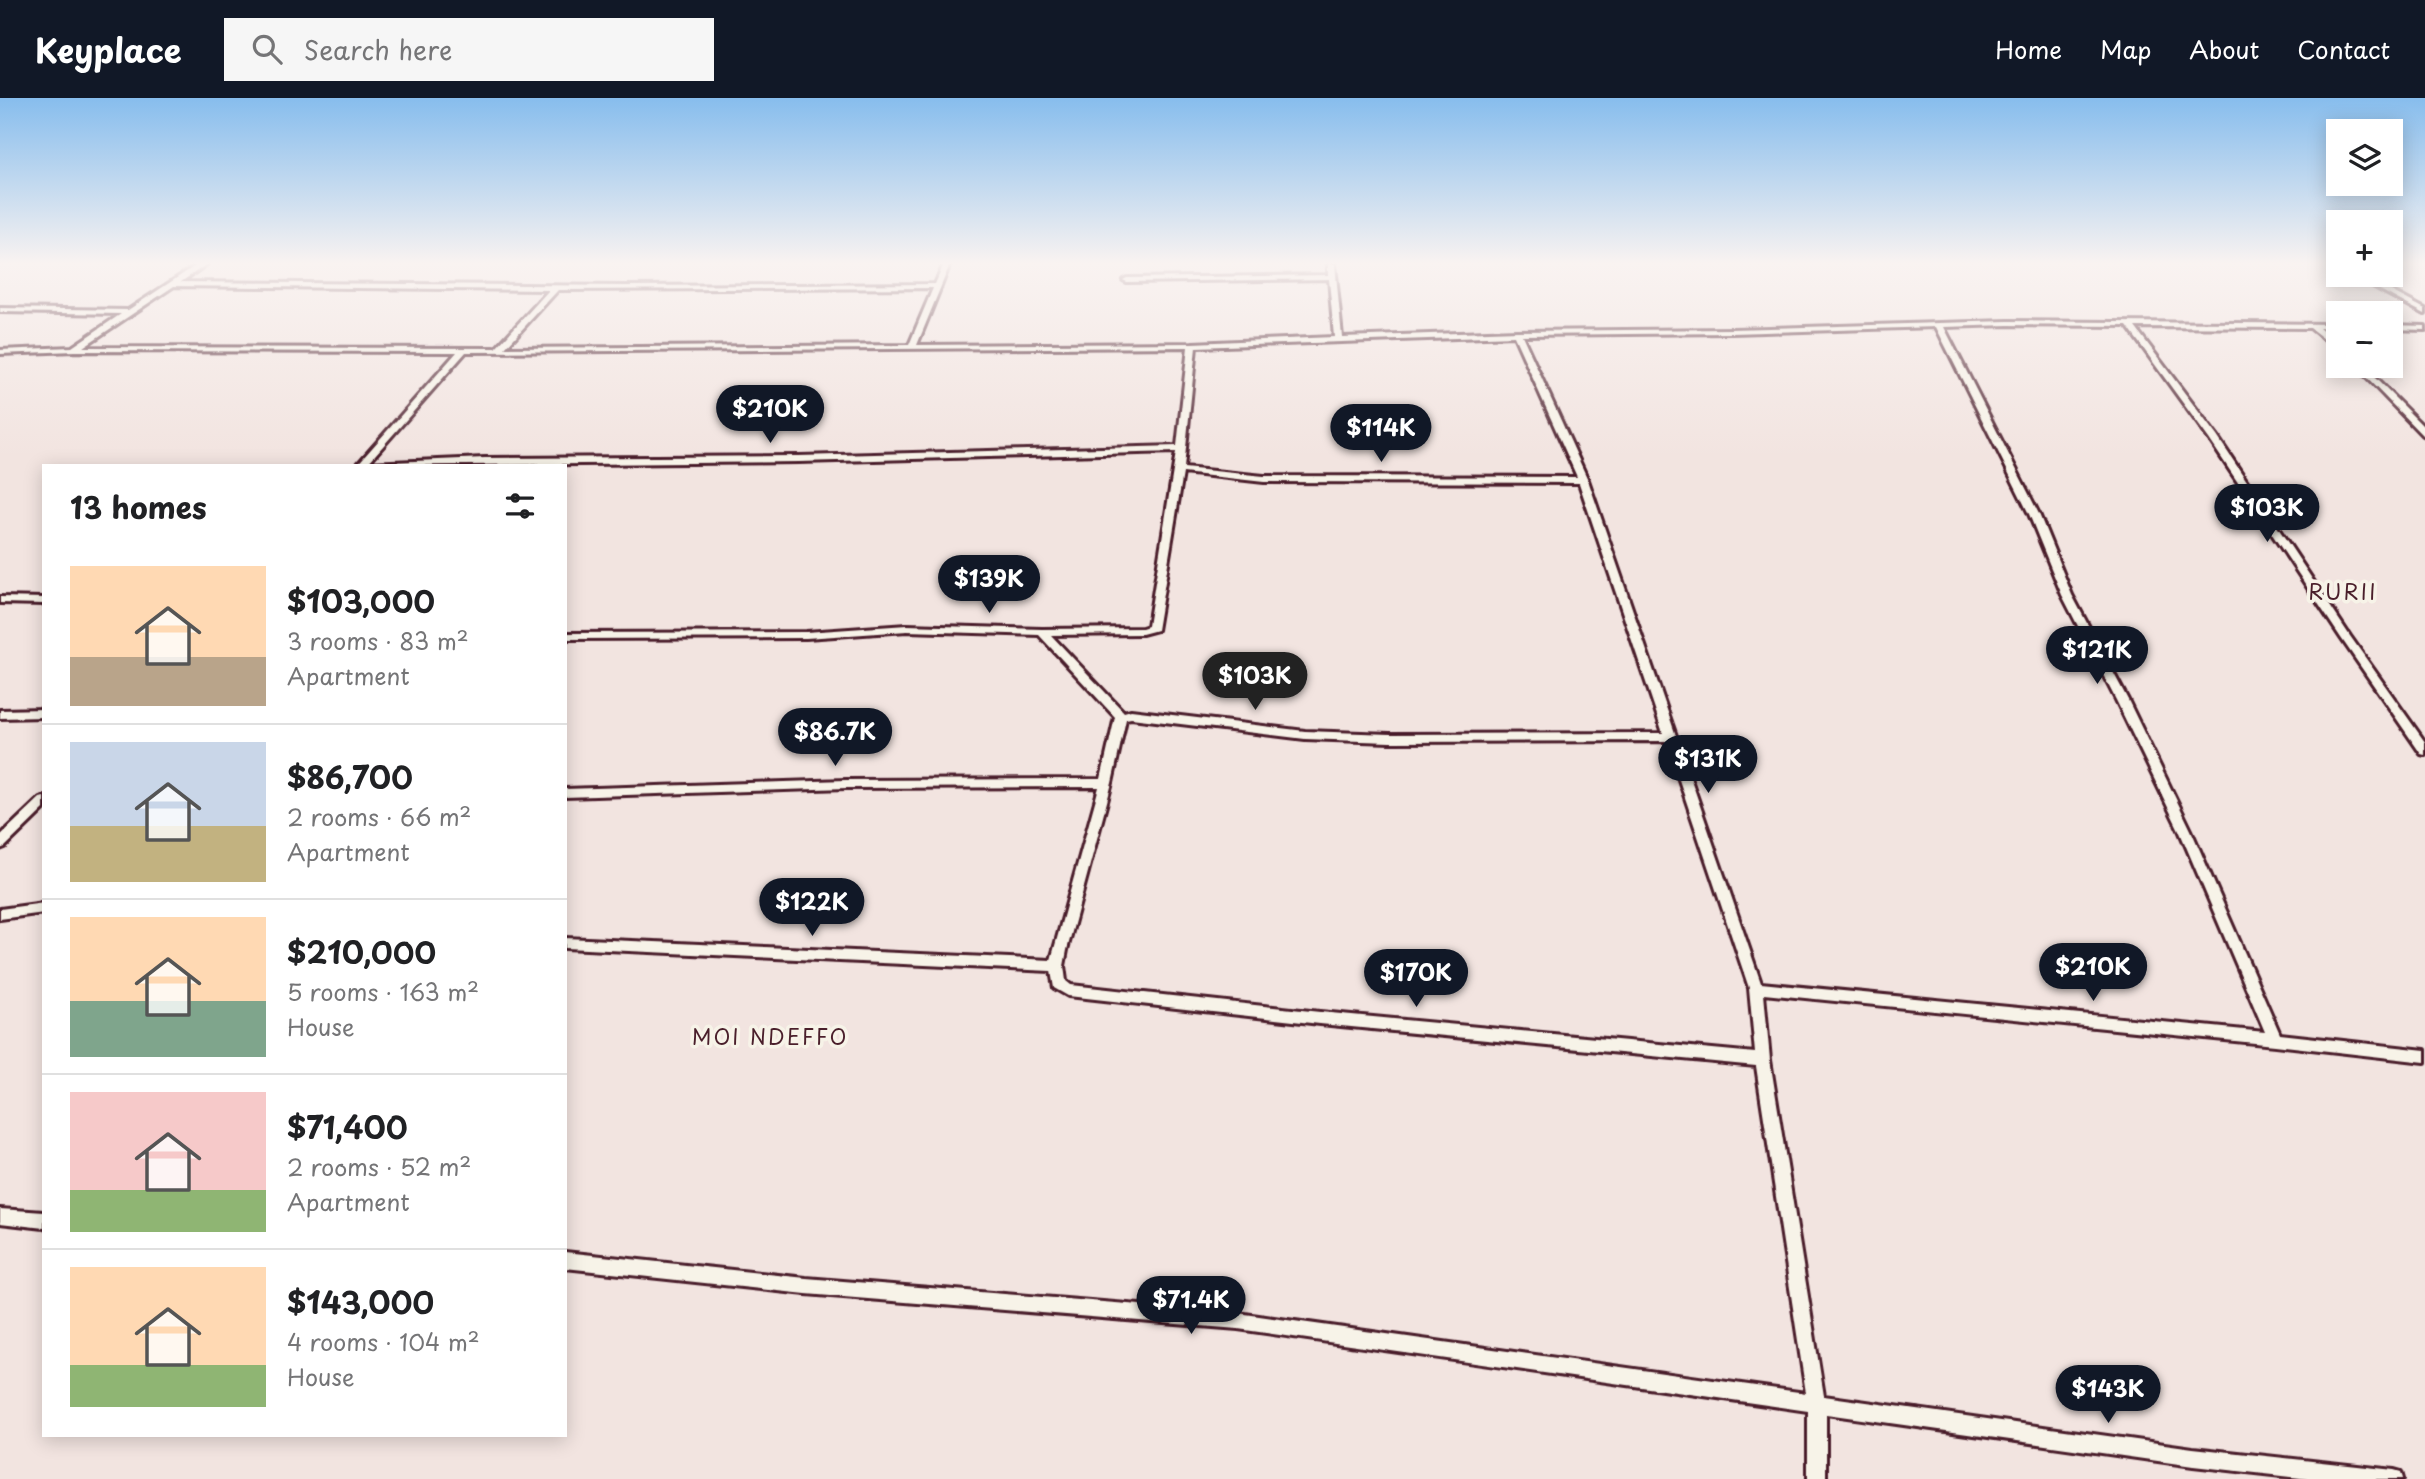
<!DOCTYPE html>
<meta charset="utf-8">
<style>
body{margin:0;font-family:"Playpen Sans",sans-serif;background:#f6f6f6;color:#202124;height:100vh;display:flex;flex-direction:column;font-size:26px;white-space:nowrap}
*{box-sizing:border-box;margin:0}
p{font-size:23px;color:#757577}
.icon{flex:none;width:38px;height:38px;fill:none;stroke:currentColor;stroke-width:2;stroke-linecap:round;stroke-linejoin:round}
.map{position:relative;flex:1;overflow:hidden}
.side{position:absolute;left:42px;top:366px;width:525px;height:973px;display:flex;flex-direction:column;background:#fff;border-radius:0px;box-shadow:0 4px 18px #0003}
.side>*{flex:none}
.tools{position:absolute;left:2326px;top:21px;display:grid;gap:14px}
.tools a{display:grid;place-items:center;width:77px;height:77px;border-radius:0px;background:#fff;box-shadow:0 4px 18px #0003;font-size:35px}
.price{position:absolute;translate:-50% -60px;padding:0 16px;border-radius:24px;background:#111827;color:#fff;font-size:23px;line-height:46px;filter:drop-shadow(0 2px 4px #0008)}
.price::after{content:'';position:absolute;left:50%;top:42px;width:21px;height:16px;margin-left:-10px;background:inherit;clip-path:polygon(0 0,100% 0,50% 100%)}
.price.current{background:#222;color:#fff}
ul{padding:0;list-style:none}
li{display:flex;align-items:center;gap:21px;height:175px;padding:0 28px}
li+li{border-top:2px solid #e0e0e0}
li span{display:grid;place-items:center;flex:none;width:196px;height:140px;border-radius:0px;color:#555}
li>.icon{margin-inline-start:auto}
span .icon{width:84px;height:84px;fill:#fffc;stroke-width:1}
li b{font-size:30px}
h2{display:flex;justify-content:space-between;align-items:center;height:84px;padding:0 28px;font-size:30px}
header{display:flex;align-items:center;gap:42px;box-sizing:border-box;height:98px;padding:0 35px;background:#111827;color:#fff}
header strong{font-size:33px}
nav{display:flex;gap:38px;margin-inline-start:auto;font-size:24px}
.search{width:490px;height:63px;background:#f6f6f6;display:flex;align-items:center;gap:18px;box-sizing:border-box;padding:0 24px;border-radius:0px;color:#757577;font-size:26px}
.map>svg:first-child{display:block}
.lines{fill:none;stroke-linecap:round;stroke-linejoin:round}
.street-casing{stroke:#4a1f2b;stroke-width:6}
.street{fill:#f7f3e8;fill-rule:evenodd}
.labels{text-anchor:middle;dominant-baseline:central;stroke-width:7;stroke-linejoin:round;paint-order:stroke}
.quarter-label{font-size:21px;letter-spacing:2px;fill:#4a1f2b;stroke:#f7f3e8}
</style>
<header>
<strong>Keyplace</strong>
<div class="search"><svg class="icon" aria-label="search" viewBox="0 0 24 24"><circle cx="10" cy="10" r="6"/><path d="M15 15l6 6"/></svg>Search here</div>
<nav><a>Home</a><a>Map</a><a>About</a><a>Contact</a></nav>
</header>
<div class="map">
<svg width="2425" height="1381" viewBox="0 0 2425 1381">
<rect width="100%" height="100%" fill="#f2e4e0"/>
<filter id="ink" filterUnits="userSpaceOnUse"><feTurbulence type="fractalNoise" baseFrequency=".0143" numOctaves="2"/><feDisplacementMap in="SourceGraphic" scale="14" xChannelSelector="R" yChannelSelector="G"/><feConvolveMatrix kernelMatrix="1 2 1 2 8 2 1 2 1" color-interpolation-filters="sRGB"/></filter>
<g filter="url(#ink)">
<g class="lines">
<defs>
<g id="street">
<path d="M198,166H207L181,184L625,188L935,186L944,166H950L917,247L1192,245L1334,239L1329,181L1127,184L1123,182L1127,180L1328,177V166H1335L1342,239L1517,233L1732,231L2008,223L2338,226V230H2319L2338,246V252L2310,230L2135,229L2217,338L2350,538L2425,644V657L2421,656L2341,540L2209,341L2127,228L2008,227L1944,229L2039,416L2072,497L2128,602L2191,732L2280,936L2425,952V964L2275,947L1764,896L1770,962L1824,1298L2193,1350L2394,1372L2401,1374L2403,1381H2309L2193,1368L1826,1316V1381H1808V1313L1238,1231L806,1196L565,1170V1154L806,1180L1238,1215L1806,1295L1756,968L1320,926L1068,898L1054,890L1051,873L565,850V840L1051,862L1099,689L846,690L565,699V691L846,682L1101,681L1115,619L1039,537L907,533L806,540L565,541V535L806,534L907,527L1042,531L1142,530L1148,528L1176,354L799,364L356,368L457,254L74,253L0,256V252L72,249L121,216L0,214V210L128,212ZM174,188L549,192L496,250L83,249ZM933,190L909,247L505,250L558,192ZM1936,229L2029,416L2062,497L2116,602L2179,732L2265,934L1761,885L1588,382L1522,237L1732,235ZM1514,238L1577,379L1264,378L1184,370L1196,249ZM1188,249L1177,348L799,358L485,360L368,365L466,254ZM1183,375L1264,384L1579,385L1663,635L1390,636L1305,633L1131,612L1124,614L1051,537L1142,536L1157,532ZM1131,620L1305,641L1390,644L1666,643L1749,890L1755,955L1320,914L1071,887L1066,883L1064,868L1067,852L1112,685L1126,621Z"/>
<path d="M2352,177H2361L2425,211V216Z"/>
<path d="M2390,227L2425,228V232L2390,231Z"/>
<path d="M2355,268H2363L2425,330V338L2422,337Z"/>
<path d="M0,499L44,500V506L0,505Z"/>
<path d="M44,611V619L0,620V612Z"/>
<path d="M44,699V711L5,749L0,751V738L40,700Z"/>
<path d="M44,805V815L0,821V811Z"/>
<path d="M0,1111L44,1114V1130L0,1125Z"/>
</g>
</defs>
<use href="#street" class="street-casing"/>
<use href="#street" class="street"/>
</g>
</g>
<linearGradient id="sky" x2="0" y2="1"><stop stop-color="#87bded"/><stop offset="0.46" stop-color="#f9f3f1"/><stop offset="1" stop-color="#f9f3f1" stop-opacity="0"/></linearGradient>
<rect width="2425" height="359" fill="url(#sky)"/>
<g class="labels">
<g class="quarter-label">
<text x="2343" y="493">RURII</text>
<text x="770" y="938">MOI NDEFFO</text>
</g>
</g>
</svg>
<div class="tools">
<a><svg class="icon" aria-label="layers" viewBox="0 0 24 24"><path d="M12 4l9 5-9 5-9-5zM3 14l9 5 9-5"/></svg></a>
<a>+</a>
<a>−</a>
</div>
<b class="price" style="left:770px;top:347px">$210K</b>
<b class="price" style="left:1381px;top:366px">$114K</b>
<b class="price" style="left:2267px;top:446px">$103K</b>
<b class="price" style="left:989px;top:517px">$139K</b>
<b class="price" style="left:2097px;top:588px">$121K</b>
<b class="price current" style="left:1255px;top:614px">$103K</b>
<b class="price" style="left:835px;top:670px">$86.7K</b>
<b class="price" style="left:1708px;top:697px">$131K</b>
<b class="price" style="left:812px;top:840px">$122K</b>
<b class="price" style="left:2093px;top:905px">$210K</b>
<b class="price" style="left:1416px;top:911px">$170K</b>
<b class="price" style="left:1191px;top:1238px">$71.4K</b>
<b class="price" style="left:2108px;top:1327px">$143K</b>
<section class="side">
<h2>13 homes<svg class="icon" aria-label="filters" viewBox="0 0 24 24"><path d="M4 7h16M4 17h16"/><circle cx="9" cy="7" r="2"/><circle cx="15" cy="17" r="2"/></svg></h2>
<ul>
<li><span style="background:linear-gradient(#ffd9b3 65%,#b9a48a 0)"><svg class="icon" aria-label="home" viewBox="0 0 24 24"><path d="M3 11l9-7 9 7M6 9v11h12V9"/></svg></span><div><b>$103,000</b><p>3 rooms · 83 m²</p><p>Apartment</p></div></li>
<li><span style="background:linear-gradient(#c9d6e8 60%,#c2b280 0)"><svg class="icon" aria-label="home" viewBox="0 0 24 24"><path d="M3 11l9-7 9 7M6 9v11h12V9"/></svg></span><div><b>$86,700</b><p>2 rooms · 66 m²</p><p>Apartment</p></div></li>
<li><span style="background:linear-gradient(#ffd9b3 60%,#7fa58c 0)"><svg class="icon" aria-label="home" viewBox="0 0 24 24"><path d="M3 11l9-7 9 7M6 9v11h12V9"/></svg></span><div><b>$210,000</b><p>5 rooms · 163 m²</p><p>House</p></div></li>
<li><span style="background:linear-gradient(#f6c9c9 70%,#8fb573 0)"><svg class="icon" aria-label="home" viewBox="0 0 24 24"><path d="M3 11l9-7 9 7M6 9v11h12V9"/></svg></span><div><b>$71,400</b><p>2 rooms · 52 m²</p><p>Apartment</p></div></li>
<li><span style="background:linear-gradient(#ffd9b3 70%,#8fb573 0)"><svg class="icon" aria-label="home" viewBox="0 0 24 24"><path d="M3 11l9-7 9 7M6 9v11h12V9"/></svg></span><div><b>$143,000</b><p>4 rooms · 104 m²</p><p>House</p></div></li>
</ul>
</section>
</div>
